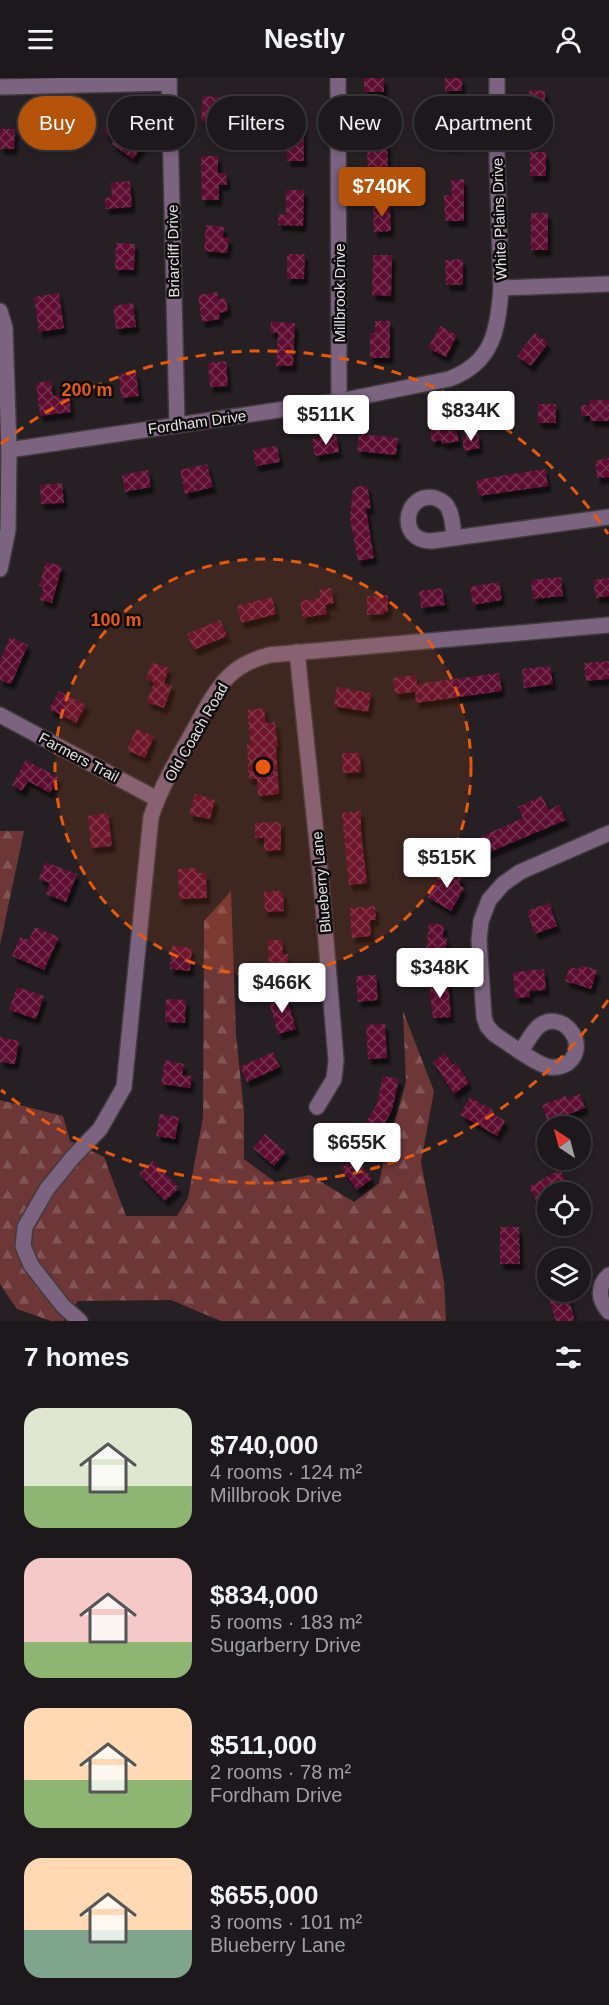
<!DOCTYPE html>
<meta charset="utf-8">
<style>
body{margin:0;font-family:Helvetica,sans-serif;background:#252124;color:#f1f3f6;height:100vh;display:flex;flex-direction:column;font-size:22px;white-space:nowrap}
*{box-sizing:border-box;margin:0}
p{font-size:20px;color:#a0a0a3}
.icon{flex:none;width:33px;height:33px;fill:none;stroke:currentColor;stroke-width:2;stroke-linecap:round;stroke-linejoin:round}
.map{position:relative;height:1243px;overflow:hidden}
.sheet{display:flex;flex-direction:column;background:#1c181b;flex:1}
.sheet>*{flex:none}
.top-card{position:absolute;left:18px;top:18px;width:573px;height:54px;display:flex;gap:12px}
.needle{width:39px;rotate:324deg}
.fabs{position:absolute;left:537px;top:1038px;display:grid;gap:12px}
.fabs a{display:grid;place-items:center;width:54px;height:54px;border-radius:50%;background:#1c181b;box-shadow:0 3px 9px #0003,0 0 0 2px #3a373a;font-size:30px}
.price{position:absolute;translate:-50% -51px;padding:0 14px;border-radius:6px;background:#fff;color:#222;font-size:20px;line-height:39px;filter:drop-shadow(0 2px 3px #0008)}
.price::after{content:'';position:absolute;left:50%;top:36px;width:18px;height:14px;margin-left:-9px;background:inherit;clip-path:polygon(0 0,100% 0,50% 100%)}
.price.current{background:#b45309;color:#fff}
ul{padding:0;list-style:none}
li{display:flex;align-items:center;gap:18px;height:150px;padding:0 24px}
li span{display:grid;place-items:center;flex:none;width:168px;height:120px;border-radius:18px;color:#555}
li>.icon{margin-inline-start:auto}
span .icon{width:72px;height:72px;fill:#fffc;stroke-width:1}
li b{font-size:26px}
h2{display:flex;justify-content:space-between;align-items:center;height:72px;padding:0 24px;font-size:26px}
.chip{padding:0 21px;border-radius:27px;background:#1c181b;box-shadow:0 3px 9px #0003,0 0 0 2px #3a373a;font-size:21px;line-height:54px}
.chip.current{background:#b45309;color:#fff}
header{display:flex;justify-content:space-between;align-items:center;height:78px;padding:0 24px;background:#1c181b;font-size:27px;font-weight:800}
.map>svg:first-child{display:block}
.forest{fill:url(#forest-firs)}
.building{fill:url(#building-cross-hatch);filter:url(#shadow)}
.lines{fill:none;stroke-linecap:round;stroke-linejoin:round}
.minor-casing{stroke:#413b3f;stroke-width:18}
.minor{stroke:#7c6480;stroke-width:15}
.ring{fill:none;stroke:#e8590c;stroke-width:3;stroke-dasharray:10 8}
.labels{text-anchor:middle;dominant-baseline:central;stroke-width:5;stroke-linejoin:round;paint-order:stroke}
.street-label{font-size:15px;fill:#e5e1e4;stroke:#0d0b0c}
.centre{fill:#e8590c;stroke:#0d0b0c;stroke-width:3}
.ring-label{font-size:18px;text-anchor:middle;font-weight:bold;fill:#e8590c;stroke:#0d0b0c;stroke-width:5;stroke-linejoin:round;paint-order:stroke}
</style>
<header><svg class="icon" aria-label="menu" viewBox="0 0 24 24"><path d="M4 6h16M4 12h16M4 18h16"/></svg>Nestly<svg class="icon" aria-label="person" viewBox="0 0 24 24"><circle cx="12" cy="8" r="4"/><path d="M4 21q1-7 8-7t8 7"/></svg></header>
<div class="map">
<svg width="609" height="1243" viewBox="0 0 609 1243">
<defs>
<pattern id="forest-firs" width="22" height="20" patternUnits="userSpaceOnUse" patternTransform="scale(1.5)"><rect width="22" height="20" fill="#6d3738"/><path d="M5 1l3.5 6h-7zM16 11l3.5 6h-7z" fill="#825455"/></pattern>
<pattern id="building-cross-hatch" width="8" height="8" patternUnits="userSpaceOnUse" patternTransform="scale(1.5)"><rect width="8" height="8" fill="#5f0f31"/><path d="M0 0l8 8M0 8l8-8" fill="none" stroke="#76324f"/></pattern>
<filter id="shadow"><feDropShadow dx="3.5" dy="6" stdDeviation="1.5" flood-color="#0009"/></filter>
</defs>
<rect width="100%" height="100%" fill="#262024"/>
<g class="forest">
<path d="M0,753H24L0,867Z"/>
<path d="M231,813L236,957L244,1033V1081L275,1104L310,1097L354,1124L379,1105L385,1077L406,1004L403,933L434,1013L421,1084L444,1203L446,1243H221L171,1222L78,1223L63,1243H51L17,1231L0,1206V1022L63,1038L70,1063L104,1079L126,1138H177L188,1120L203,1039L204,843Z"/>
</g>
<g class="building">
<rect x="364" y="0" width="20" height="14"/>
<rect x="445" y="0" width="17" height="13"/>
<path d="M529,12L545,13V36L529,35Z"/>
<path d="M203,18L230,20L219,28L217,44L201,43Z"/>
<path d="M115,38L136,53L132,58L144,66L133,81L112,66L114,62L104,54Z"/>
<path d="M461,40L462,67L444,68L443,41Z"/>
<path d="M286,42H303L304,83H287Z"/>
<path d="M70,44L71,63L45,65L44,46Z"/>
<path d="M0,51H15L14,71H0Z"/>
<path d="M387,62L388,93L368,94L367,72H372V63Z"/>
<rect x="530" y="74" width="16" height="24"/>
<path d="M201,78H218V95H226L227,107H219V122H202Z"/>
<path d="M464,101V143H445L444,117H452L451,102Z"/>
<path d="M130,103L132,129L106,131L105,120L112,119L111,105Z"/>
<path d="M286,112H304L303,148L278,147V136L286,137Z"/>
<path d="M390,126L391,153L374,154L373,127Z"/>
<rect x="531" y="135" width="17" height="37"/>
<path d="M206,147L224,149L223,160H229L227,175L204,173Z"/>
<path d="M116,165L135,166L134,192H115Z"/>
<path d="M287,176H305L304,201H287Z"/>
<path d="M373,177H392L391,218L372,217Z"/>
<path d="M463,181V207H446L445,182Z"/>
<path d="M217,214L218,221L226,220L228,233L219,235L220,241L202,244L198,217Z"/>
<path d="M59,215L64,250L39,254L34,219Z"/>
<path d="M133,225L136,249L116,251L113,228Z"/>
<path d="M375,243H390V280H370V255H375Z"/>
<path d="M271,244L295,245L293,288H276L278,255L270,254Z"/>
<path d="M440,248L457,257L446,279L428,270Z"/>
<path d="M535,255L548,265L531,288L517,278Z"/>
<path d="M226,283L228,308L210,309L208,285Z"/>
<path d="M136,294L139,318L121,320L119,296Z"/>
<path d="M51,303L53,318L69,316L71,334L40,338L36,305Z"/>
<path d="M590,322H609V343H590V338H581V327H590Z"/>
<rect x="538" y="326" width="18" height="19"/>
<path d="M454,341L459,363L442,366L441,362L432,364L429,346Z"/>
<path d="M478,355L480,370L464,373L462,358Z"/>
<path d="M359,356L398,360L396,377L357,373Z"/>
<path d="M336,357L339,374L315,378L312,361Z"/>
<path d="M277,368L280,384L256,388L253,372Z"/>
<path d="M609,380V399L597,400L595,383Z"/>
<path d="M207,386L213,409L185,416L180,392Z"/>
<path d="M545,391L548,408L479,418L476,402Z"/>
<path d="M148,392L151,409L125,414L122,397Z"/>
<path d="M62,405L64,425L41,426L40,407Z"/>
<path d="M367,407L371,430L366,431L374,480L358,483L350,440L353,410Z"/>
<path d="M46,484L62,488L52,525L40,522L43,509L39,508Z"/>
<path d="M561,499L563,518L533,521L531,502Z"/>
<path d="M609,500V518L596,520L593,502Z"/>
<path d="M499,504L502,522L473,527L470,509Z"/>
<path d="M331,510L334,525L325,527L327,536L303,540L300,523L320,520L319,512Z"/>
<path d="M442,510L445,527L421,530L419,513Z"/>
<path d="M388,517V534H384V536L367,537V518Z"/>
<path d="M272,519L276,536L241,545L237,528Z"/>
<path d="M220,542L227,558L194,572L187,556Z"/>
<path d="M10,559L28,567L11,606L0,602V583Z"/>
<path d="M609,583V601L586,603L584,585Z"/>
<path d="M152,585L169,590L164,605L172,608L164,630L147,624L154,604L146,601Z"/>
<path d="M550,588L553,606L524,610L522,591Z"/>
<path d="M499,595L502,613L416,625L415,614L395,616L393,600L416,597L417,606Z"/>
<path d="M337,609L371,615L368,634L334,628Z"/>
<path d="M59,613L86,627L76,645L49,631Z"/>
<path d="M264,630L266,645L275,644L278,669H276L279,716L258,718L257,701H249L247,666H251L247,632Z"/>
<path d="M136,651L154,658L145,680L127,672Z"/>
<path d="M342,675H360L361,694L343,695Z"/>
<path d="M26,682L59,700L50,715L28,703L22,713L12,707Z"/>
<path d="M195,716L215,722L210,741L189,737Z"/>
<path d="M542,718L549,732L559,727L566,742L485,776L478,760L523,740L518,729Z"/>
<path d="M361,733V753L367,805L349,807L342,735Z"/>
<path d="M108,735L112,768L91,770L88,738Z"/>
<path d="M281,744V772L264,773V760H255V745Z"/>
<path d="M45,784L77,796L66,824L46,816L50,805L39,801Z"/>
<path d="M444,789L462,800L459,807L464,810L451,833L427,819Z"/>
<path d="M197,790L198,795H206L207,820L179,821L178,791Z"/>
<path d="M278,813L283,814L284,833L265,834L264,814Z"/>
<path d="M549,825L557,848L535,856L527,833Z"/>
<path d="M375,828L376,842H370L371,858L352,860L350,830Z"/>
<path d="M429,845L444,847L443,859L447,860L444,885L425,883Z"/>
<path d="M35,849L59,859L44,892L12,878L20,859L29,862Z"/>
<path d="M268,862H282L283,876H288L289,895L269,896Z"/>
<path d="M172,868L192,870L190,893L170,891Z"/>
<path d="M580,887L597,892L591,911L565,903L570,889L579,891Z"/>
<path d="M544,891L546,912L529,913L530,919L515,920L513,894Z"/>
<path d="M376,897L378,922L358,924L356,898Z"/>
<path d="M448,902L451,939L433,940L429,904Z"/>
<path d="M17,909L44,918L36,941L9,932Z"/>
<path d="M286,916L296,951L278,956L268,920Z"/>
<path d="M166,921L186,922L185,945L165,944Z"/>
<path d="M385,946L387,980L368,981L366,947Z"/>
<path d="M0,959L19,963L15,986L0,984Z"/>
<path d="M273,974L280,989L247,1004L240,989Z"/>
<path d="M445,975L453,987L456,985L469,1005L454,1016L433,984Z"/>
<path d="M165,982L184,986L182,997L192,998L190,1010L161,1006Z"/>
<path d="M383,998L399,1001L392,1032L380,1054L365,1046L377,1026Z"/>
<path d="M580,1016L585,1030L548,1044L542,1027L566,1018L567,1021Z"/>
<path d="M470,1019L493,1032L492,1035L505,1043L497,1058L460,1037Z"/>
<path d="M160,1036L179,1039L175,1061L156,1058Z"/>
<path d="M265,1056L286,1074L274,1088L253,1070Z"/>
<path d="M356,1079L372,1101L357,1112L341,1090Z"/>
<path d="M153,1083L179,1110L165,1123L139,1096Z"/>
<path d="M560,1092L570,1110L562,1114H548V1123L539,1128L529,1109Z"/>
<path d="M500,1149H519L520,1186H500Z"/>
<path d="M560,1214H567L575,1243H556L548,1217Z"/>
</g>
<g class="lines">
<defs>
<g id="minor">
<path d="M169,0L177,347"/>
<path d="M338,0L339,323"/>
<path d="M497,0V78L501,210"/>
<path d="M0,9L169,5"/>
<path d="M0,233L5,250L9,372L8,452L0,491"/>
<path d="M9,372L339,323L449,301C493,285 498,252 501,210L609,206"/>
<path d="M454,460C453,451 453,440 449,432C447,426 441,422 435,420C404,413 396,464 432,463L609,439"/>
<path d="M297,574L321,803L336,982L334,1001L317,1029"/>
<path d="M0,637L157,721"/>
<path d="M521,973C526,966 531,956 537,950C559,928 592,965 568,985C563,988 556,990 550,989C536,987 507,964 494,956L487,948L484,939L479,862L481,843L489,822L503,806L520,794L609,755"/>
<path d="M609,1197C597,1208 598,1222 609,1234"/>
<path d="M80,1243L63,1228L31,1187L23,1168L25,1149L47,1111L73,1079L100,1051L124,1009L151,739C161,708 178,680 194,652C204,634 214,613 229,598C240,587 254,581 269,577L609,547"/>
</g>
</defs>
<use href="#minor" class="minor-casing"/>
<use href="#minor" class="minor"/>
</g>
<circle cx="263" cy="689" r="208" fill="#e8590c" fill-opacity=".12"/>
<g class="ring">
<circle cx="263" cy="689" r="208"/>
<path d="M608 922A416 416 0 0 1 1 1012M1 366A416 416 0 0 1 608 456"/>
</g>
<g class="labels">
<g class="street-label">
<text transform="translate(499 141) rotate(-92)">White Plains Drive</text>
<text transform="translate(173 173) rotate(-91)">Briarcliff Drive</text>
<text transform="translate(339 215) rotate(-90)">Millbrook Drive</text>
<text transform="translate(197 344) rotate(-8)">Fordham Drive</text>
<text transform="translate(196 654) rotate(-60)">Old Coach Road</text>
<text transform="translate(79 679) rotate(28)">Farmers Trail</text>
<text transform="translate(321 804) rotate(-95)">Blueberry Lane</text>
</g>
</g>
<circle cx="263" cy="689" r="9" class="centre"/>
<g class="ring-label">
<text x="87" y="318">200 m</text>
<text x="116" y="548">100 m</text>
</g>
</svg>
<div class="fabs">
<a><svg class="needle" viewBox="-14 -14 28 28"><path d="M0-13l5 13h-10z" fill="#e53935"/><path d="M0 13l5-13h-10z" fill="#a0a0a3"/></svg></a>
<a><svg class="icon" aria-label="locate" viewBox="0 0 24 24"><circle cx="12" cy="12" r="6"/><path d="M12 2v4M12 18v4M2 12h4M18 12h4"/></svg></a>
<a><svg class="icon" aria-label="layers" viewBox="0 0 24 24"><path d="M12 4l9 5-9 5-9-5zM3 14l9 5 9-5"/></svg></a>
</div>
<b class="price current" style="left:382px;top:140px">$740K</b>
<b class="price" style="left:471px;top:364px">$834K</b>
<b class="price" style="left:326px;top:368px">$511K</b>
<b class="price" style="left:447px;top:811px">$515K</b>
<b class="price" style="left:440px;top:921px">$348K</b>
<b class="price" style="left:282px;top:936px">$466K</b>
<b class="price" style="left:357px;top:1096px">$655K</b>
<div class="top-card">
<a class="chip current">Buy</a>
<a class="chip">Rent</a>
<a class="chip">Filters</a>
<a class="chip">New</a>
<a class="chip">Apartment</a>
</div>
</div>
<section class="sheet">
<h2>7 homes<svg class="icon" aria-label="filters" viewBox="0 0 24 24"><path d="M4 7h16M4 17h16"/><circle cx="9" cy="7" r="2"/><circle cx="15" cy="17" r="2"/></svg></h2>
<ul>
<li><span style="background:linear-gradient(#dfe7d0 65%,#8fb573 0)"><svg class="icon" aria-label="home" viewBox="0 0 24 24"><path d="M3 11l9-7 9 7M6 9v11h12V9"/></svg></span><div><b>$740,000</b><p>4 rooms · 124 m²</p><p>Millbrook Drive</p></div></li>
<li><span style="background:linear-gradient(#f6c9c9 70%,#8fb573 0)"><svg class="icon" aria-label="home" viewBox="0 0 24 24"><path d="M3 11l9-7 9 7M6 9v11h12V9"/></svg></span><div><b>$834,000</b><p>5 rooms · 183 m²</p><p>Sugarberry Drive</p></div></li>
<li><span style="background:linear-gradient(#ffd9b3 60%,#8fb573 0)"><svg class="icon" aria-label="home" viewBox="0 0 24 24"><path d="M3 11l9-7 9 7M6 9v11h12V9"/></svg></span><div><b>$511,000</b><p>2 rooms · 78 m²</p><p>Fordham Drive</p></div></li>
<li><span style="background:linear-gradient(#ffd9b3 60%,#7fa58c 0)"><svg class="icon" aria-label="home" viewBox="0 0 24 24"><path d="M3 11l9-7 9 7M6 9v11h12V9"/></svg></span><div><b>$655,000</b><p>3 rooms · 101 m²</p><p>Blueberry Lane</p></div></li>
</ul>
</section>
